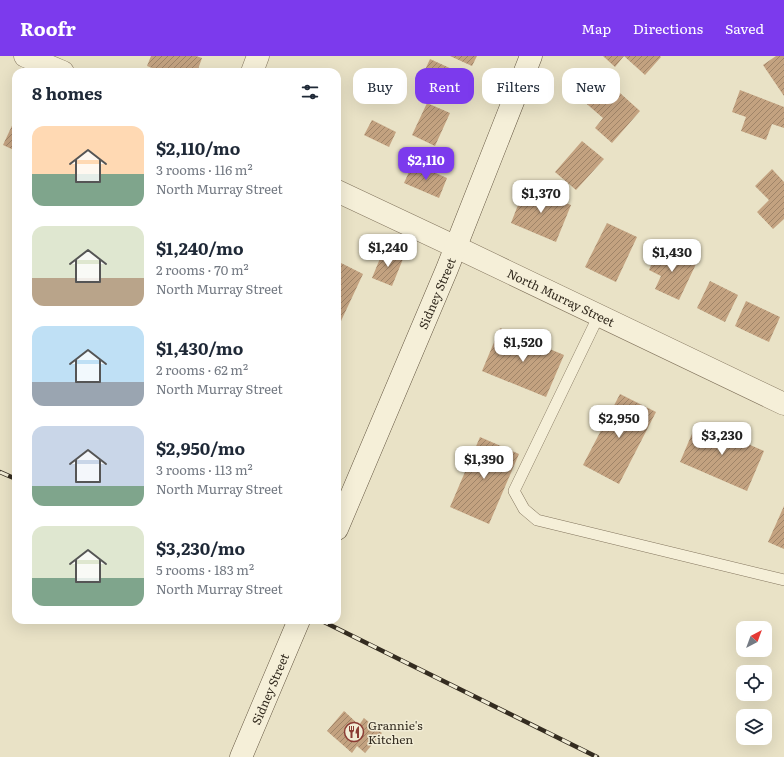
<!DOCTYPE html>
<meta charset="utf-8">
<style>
body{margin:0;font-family:Literata,serif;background:#f6f6f7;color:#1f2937;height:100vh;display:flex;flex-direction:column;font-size:15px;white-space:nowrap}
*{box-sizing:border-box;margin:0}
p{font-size:13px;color:#747a83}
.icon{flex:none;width:22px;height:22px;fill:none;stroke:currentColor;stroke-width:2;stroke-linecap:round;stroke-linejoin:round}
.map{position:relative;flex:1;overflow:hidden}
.drawer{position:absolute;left:12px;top:12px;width:329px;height:556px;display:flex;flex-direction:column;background:#fff;border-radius:12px;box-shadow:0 4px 16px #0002}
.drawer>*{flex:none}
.hud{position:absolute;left:353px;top:12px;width:371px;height:36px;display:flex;gap:8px}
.needle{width:26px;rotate:41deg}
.tools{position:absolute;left:736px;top:565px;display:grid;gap:8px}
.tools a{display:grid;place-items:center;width:36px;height:36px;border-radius:8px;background:#fff;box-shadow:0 4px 16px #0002;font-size:20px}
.price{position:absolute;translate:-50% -34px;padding:0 9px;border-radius:8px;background:#fff;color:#222;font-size:13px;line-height:26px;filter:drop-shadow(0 1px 2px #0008)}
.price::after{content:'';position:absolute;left:50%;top:24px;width:12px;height:9px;margin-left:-6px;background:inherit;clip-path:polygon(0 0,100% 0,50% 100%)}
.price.on{background:#7c3aed;color:#fff}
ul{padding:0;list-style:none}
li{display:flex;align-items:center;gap:12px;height:100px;padding:0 20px}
li span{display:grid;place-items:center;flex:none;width:112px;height:80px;border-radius:12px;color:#555}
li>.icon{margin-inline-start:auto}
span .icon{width:48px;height:48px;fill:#fffc;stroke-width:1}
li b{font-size:17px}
h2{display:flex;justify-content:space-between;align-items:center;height:48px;padding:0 20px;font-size:17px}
.pill{padding:0 14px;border-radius:12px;background:#fff;box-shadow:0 4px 16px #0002;font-size:14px;line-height:36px}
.pill.on{background:#7c3aed;color:#fff}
header{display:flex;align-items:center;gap:24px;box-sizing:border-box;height:56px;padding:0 20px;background:#7c3aed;color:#fff}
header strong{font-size:19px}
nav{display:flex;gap:22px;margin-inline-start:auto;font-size:14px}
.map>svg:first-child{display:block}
.building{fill:url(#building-hatch)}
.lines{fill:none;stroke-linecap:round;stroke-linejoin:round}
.service-casing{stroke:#83755e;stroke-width:12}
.minor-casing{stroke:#83755e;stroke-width:23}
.tertiary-casing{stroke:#83755e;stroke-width:23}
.secondary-casing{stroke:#645641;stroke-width:23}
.service{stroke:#f5efd8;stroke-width:11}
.minor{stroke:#f5efd8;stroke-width:22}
.tertiary{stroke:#f5efd8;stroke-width:22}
.secondary{stroke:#f5efd8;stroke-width:22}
.rail-casing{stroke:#342c20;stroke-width:4.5}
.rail{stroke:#f1ecd5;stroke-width:3;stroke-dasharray:9;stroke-linecap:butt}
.labels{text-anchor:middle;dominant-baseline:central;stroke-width:3;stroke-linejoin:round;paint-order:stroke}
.street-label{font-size:12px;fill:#342c20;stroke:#f1ecd5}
.poi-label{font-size:12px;fill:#342c20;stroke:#f1ecd5;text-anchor:start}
</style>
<header>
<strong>Roofr</strong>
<nav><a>Map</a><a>Directions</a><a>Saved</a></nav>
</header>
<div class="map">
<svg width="784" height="701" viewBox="0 0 784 701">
<defs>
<pattern id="building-hatch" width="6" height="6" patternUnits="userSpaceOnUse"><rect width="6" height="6" fill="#c3a280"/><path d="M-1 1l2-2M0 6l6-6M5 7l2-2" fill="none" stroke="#9f8468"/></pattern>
</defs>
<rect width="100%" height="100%" fill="#e9e2c6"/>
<g class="building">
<path d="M151,0H196L202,2L197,16H162L147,10Z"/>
<path d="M450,0H477L472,10Z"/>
<path d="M603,0H660L661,1L645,19L624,0L615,11Z"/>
<path d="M776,0H784V40L763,9Z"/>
<path d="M430,3L465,19L453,45L418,29Z"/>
<path d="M601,20L640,55L612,87L595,72L603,62L581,43Z"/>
<path d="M740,34L784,51V72L772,68L766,84L741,75L746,61L732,56Z"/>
<path d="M427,47L450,57L435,90L412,79Z"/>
<path d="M16,61V95L3,89Z"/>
<path d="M372,64L396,76L389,91L364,79Z"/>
<path d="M582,85L604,103L576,134L555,116Z"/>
<path d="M413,107L447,122L439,142L404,127Z"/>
<path d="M772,113L784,126V163L773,173L757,156L769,144L755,130Z"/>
<path d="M525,131L571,149L556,186L511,167Z"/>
<path d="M607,167L637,181L616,226L585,211Z"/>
<path d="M659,191L696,208L679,244L655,233L661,220L649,214Z"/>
<path d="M383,195L403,203L392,230L372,222Z"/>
<path d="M337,205L363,218L341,265L337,263Z"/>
<path d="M710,225L738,239L725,266L697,252Z"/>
<path d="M746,245L780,261L769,286L735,270Z"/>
<path d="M500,272L564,299L546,341L482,315Z"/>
<path d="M620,338L656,356L619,428L583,409Z"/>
<path d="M697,366L764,395L747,435L680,406Z"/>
<path d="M480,381L519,398L489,468L450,451Z"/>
<path d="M784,450V493L768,486Z"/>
<path d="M344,655L359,669L364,662L382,677L365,697L357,690L352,697L327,675Z"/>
</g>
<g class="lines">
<defs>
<path id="service" d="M599,259L514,435L524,453L537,464L784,524"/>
<path id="minor" d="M252,16L258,0"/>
<g id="tertiary">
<path d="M25,0L63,16"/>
<path id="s1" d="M337,135L456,191L784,348"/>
</g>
<g id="secondary">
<path id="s2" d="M337,473L447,213L531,0"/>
<path id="s3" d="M241,701L299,564"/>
</g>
</defs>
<use href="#service" class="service-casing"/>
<use href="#minor" class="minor-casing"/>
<use href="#tertiary" class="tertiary-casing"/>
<use href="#secondary" class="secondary-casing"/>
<use href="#service" class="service"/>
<use href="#minor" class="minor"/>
<use href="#tertiary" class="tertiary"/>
<use href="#secondary" class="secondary"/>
<defs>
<g id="rail">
<path d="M0,416L16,423"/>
<path d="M320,564L597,701"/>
</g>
</defs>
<use href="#rail" class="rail-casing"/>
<use href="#rail" class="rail"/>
</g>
<defs>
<symbol id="restaurant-ring" viewBox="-11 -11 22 22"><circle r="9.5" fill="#f1ecd5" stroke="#8b3c34" stroke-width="1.5"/><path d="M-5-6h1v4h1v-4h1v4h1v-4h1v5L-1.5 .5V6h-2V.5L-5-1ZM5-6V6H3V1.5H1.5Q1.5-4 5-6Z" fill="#8b3c34"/></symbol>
</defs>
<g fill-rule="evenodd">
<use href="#restaurant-ring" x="343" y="665" width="22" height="22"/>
</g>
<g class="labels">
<g class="street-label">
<text stroke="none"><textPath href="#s2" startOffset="256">Sidney Street</textPath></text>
<text stroke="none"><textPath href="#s1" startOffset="248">North Murray Street</textPath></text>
<text stroke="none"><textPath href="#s3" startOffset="74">Sidney Street</textPath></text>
</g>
<g class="poi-label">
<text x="368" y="669">Grannie's<tspan x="368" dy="14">Kitchen</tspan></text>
</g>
</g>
</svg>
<div class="tools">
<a><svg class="needle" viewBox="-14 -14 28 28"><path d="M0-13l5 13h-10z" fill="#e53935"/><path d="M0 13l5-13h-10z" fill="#747a83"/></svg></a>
<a><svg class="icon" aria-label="locate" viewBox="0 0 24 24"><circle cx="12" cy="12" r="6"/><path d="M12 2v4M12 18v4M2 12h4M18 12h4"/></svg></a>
<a><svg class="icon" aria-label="layers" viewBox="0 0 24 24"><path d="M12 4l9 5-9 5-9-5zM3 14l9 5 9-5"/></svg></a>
</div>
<b class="price on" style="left:426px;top:125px">$2,110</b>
<b class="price" style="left:541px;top:158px">$1,370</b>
<b class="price" style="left:388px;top:212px">$1,240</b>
<b class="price" style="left:672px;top:217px">$1,430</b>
<b class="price" style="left:523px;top:307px">$1,520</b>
<b class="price" style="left:619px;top:383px">$2,950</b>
<b class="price" style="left:722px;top:400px">$3,230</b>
<b class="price" style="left:484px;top:424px">$1,390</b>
<div class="hud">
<a class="pill">Buy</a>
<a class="pill on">Rent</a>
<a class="pill">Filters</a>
<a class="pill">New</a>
</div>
<section class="drawer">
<h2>8 homes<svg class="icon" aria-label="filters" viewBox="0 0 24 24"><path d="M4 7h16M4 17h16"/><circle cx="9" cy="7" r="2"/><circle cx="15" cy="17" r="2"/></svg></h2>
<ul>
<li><span style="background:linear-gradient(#ffd9b3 60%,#7fa58c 0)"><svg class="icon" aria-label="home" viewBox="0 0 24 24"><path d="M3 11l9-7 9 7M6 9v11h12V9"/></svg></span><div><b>$2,110/mo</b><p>3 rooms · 116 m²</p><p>North Murray Street</p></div></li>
<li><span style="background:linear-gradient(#dfe7d0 65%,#b9a48a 0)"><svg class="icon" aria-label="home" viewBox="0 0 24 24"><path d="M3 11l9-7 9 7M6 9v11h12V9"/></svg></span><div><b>$1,240/mo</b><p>2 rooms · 70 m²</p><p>North Murray Street</p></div></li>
<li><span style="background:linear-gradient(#bfe0f5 70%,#9aa5b1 0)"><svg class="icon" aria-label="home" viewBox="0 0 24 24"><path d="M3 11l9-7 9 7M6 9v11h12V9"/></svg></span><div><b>$1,430/mo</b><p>2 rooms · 62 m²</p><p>North Murray Street</p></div></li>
<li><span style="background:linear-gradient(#c9d6e8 75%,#7fa58c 0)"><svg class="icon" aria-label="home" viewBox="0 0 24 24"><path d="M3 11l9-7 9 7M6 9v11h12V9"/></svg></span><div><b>$2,950/mo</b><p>3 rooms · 113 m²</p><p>North Murray Street</p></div></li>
<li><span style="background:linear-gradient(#dfe7d0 65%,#7fa58c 0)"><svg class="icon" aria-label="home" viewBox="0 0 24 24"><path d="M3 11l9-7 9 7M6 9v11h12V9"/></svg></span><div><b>$3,230/mo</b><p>5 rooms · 183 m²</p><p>North Murray Street</p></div></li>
</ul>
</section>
</div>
